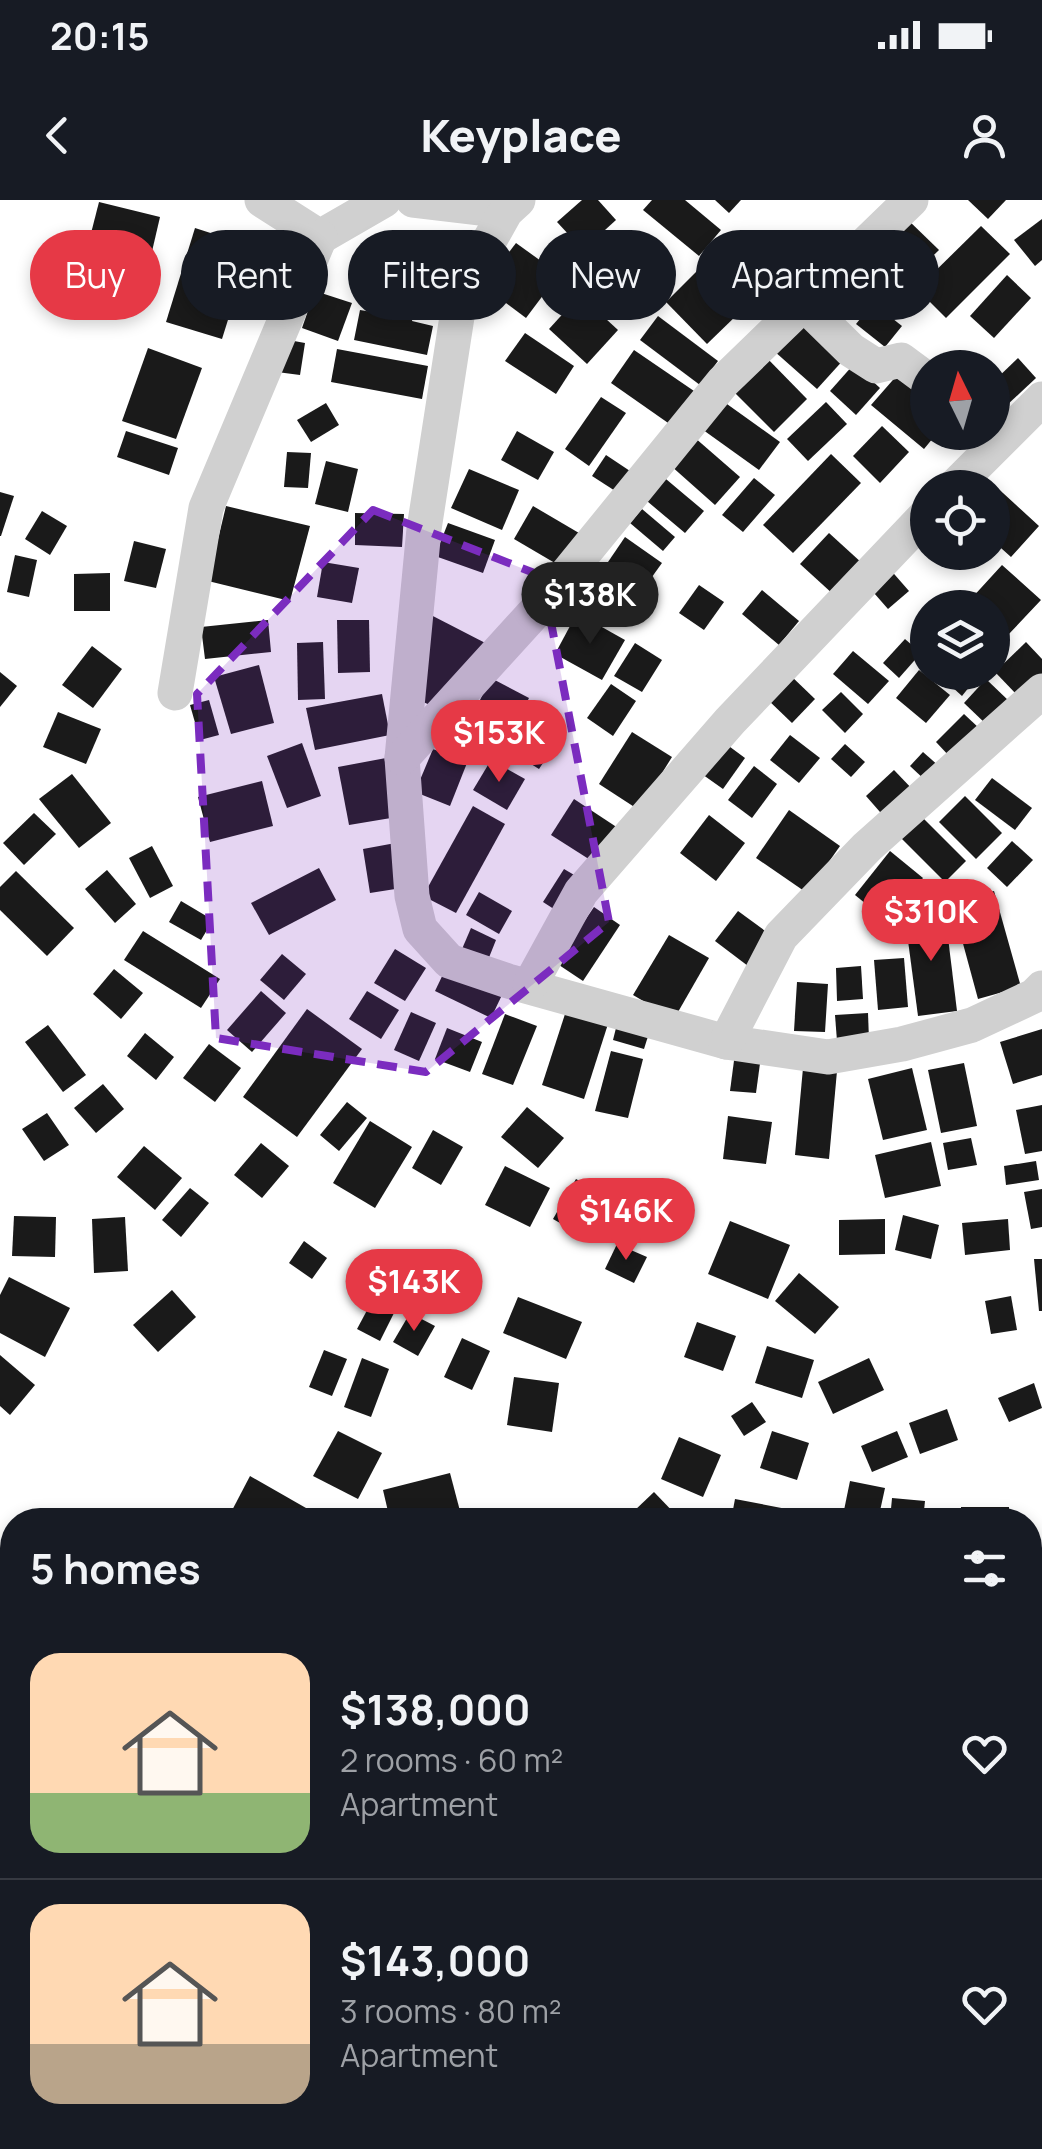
<!DOCTYPE html>
<meta charset="utf-8">
<style>
body{margin:0;font-family:Manrope,sans-serif;background:#242831;color:#f1f3f6;height:100vh;display:flex;flex-direction:column;font-size:38px;white-space:nowrap}
*{box-sizing:border-box;margin:0}
p{font-size:32px;color:#9ea1a6}
.icon{flex:none;width:55px;height:55px;fill:none;stroke:currentColor;stroke-width:2;stroke-linecap:round;stroke-linejoin:round}
.map{position:relative;flex:1;overflow:hidden}
.sheet{position:absolute;left:0px;top:1308px;width:1042px;height:642px;display:flex;flex-direction:column;background:#171b24;border-radius:40px 40px 0 0;box-shadow:0 5px 15px #0003}
.sheet>*{flex:none}
.hud{position:absolute;left:30px;top:30px;width:982px;height:90px;display:flex;gap:20px}
.needle{width:65px;rotate:355deg}
.fabs{position:absolute;left:910px;top:150px;display:grid;gap:20px}
.fabs a{display:grid;place-items:center;width:100px;height:100px;border-radius:50%;background:#171b24;box-shadow:0 5px 15px #0003;font-size:50px}
.price{position:absolute;translate:-50% -85px;padding:0 22px;border-radius:35px;background:#e63946;color:#fff;font-size:32px;line-height:65px;filter:drop-shadow(0 2px 5px #0008)}
.price::after{content:'';position:absolute;left:50%;top:60px;width:30px;height:22px;margin-left:-15px;background:inherit;clip-path:polygon(0 0,100% 0,50% 100%)}
.price.on{background:#222;color:#fff}
ul{padding:0;list-style:none}
li{display:flex;align-items:center;gap:30px;height:250px;padding:0 30px}
li+li{border-top:2px solid #363941}
li span{display:grid;place-items:center;flex:none;width:280px;height:200px;border-radius:30px;color:#555}
li>.icon{margin-inline-start:auto}
span .icon{width:120px;height:120px;fill:#fffc;stroke-width:1}
li b{font-size:42px}
h2{display:flex;justify-content:space-between;align-items:center;height:120px;padding:0 30px;font-size:42px}
.pill{padding:0 35px;border-radius:45px;background:#171b24;box-shadow:0 5px 15px #0003;font-size:35px;line-height:90px}
.pill.on{background:#e63946;color:#fff}
.status{display:flex;justify-content:space-between;align-items:center;height:70px;padding:0 50px;background:#171b24;direction:ltr}
.status svg{height:28px;fill:currentColor}
header{display:flex;justify-content:space-between;align-items:center;height:130px;padding:0 30px;background:#171b24;font-size:45px;font-weight:800}
.map>svg:first-child{display:block}
.building{fill:#1a1a1a}
.lines{fill:none;stroke-linecap:round;stroke-linejoin:round}
.minor{stroke:#d0d0d0;stroke-width:35}
.marked{fill:#7b2cbf;fill-opacity:0.2;stroke:#7b2cbf;stroke-width:8;stroke-dasharray:20 12;stroke-linejoin:round}
</style>
<div class="status"><b>20:15</b><svg viewBox="0 0 49 12"><path d="M0 12V9h3v3zM5 12V6h3v6zM10 12V3h3v9zM15 12V0h3v12zM26 1h20v11H26zM47 4h2v5h-2z"/></svg></div>
<header><svg class="icon" aria-label="back" viewBox="0 0 24 24"><path d="M15 5l-7 7 7 7"/></svg>Keyplace<svg class="icon" aria-label="person" viewBox="0 0 24 24"><circle cx="12" cy="8" r="4"/><path d="M4 21q1-7 8-7t8 7"/></svg></header>
<div class="map">
<svg width="1042" height="1949" viewBox="0 0 1042 1949">
<rect width="100%" height="100%" fill="#fff"/>
<g class="building">
<path d="M582,0H598L616,20L583,50L557,22Z"/>
<path d="M652,0H685L721,30L699,56L643,10Z"/>
<path d="M715,0H741L729,13Z"/>
<path d="M968,0H1006L988,19Z"/>
<path d="M99,2L160,17L150,60L88,45Z"/>
<path d="M906,18L939,50L902,86L869,54Z"/>
<path d="M1042,19V60L1035,66L1014,40Z"/>
<path d="M981,26L1010,54L946,118L917,89Z"/>
<path d="M195,28L251,46L222,139L166,122Z"/>
<path d="M373,40L451,56L444,87L420,82L412,121L433,126L427,155L354,140L360,110L384,114L392,77L367,71Z"/>
<path d="M516,43L559,74L526,118L483,86Z"/>
<path d="M697,71L739,113L707,144L666,102Z"/>
<path d="M1007,75L1031,98L994,138L970,116Z"/>
<path d="M315,91L352,103L338,141L302,128Z"/>
<path d="M580,95L618,130L587,164L549,129Z"/>
<path d="M873,103L902,126L885,147L856,124Z"/>
<path d="M658,116L718,161L700,185L640,140Z"/>
<path d="M803,119L846,157L817,189L774,151Z"/>
<path d="M525,133L574,166L556,194L505,161Z"/>
<path d="M283,139L305,143L300,175L277,172Z"/>
<path d="M148,148L202,168L176,239L122,221Z"/>
<path d="M337,149L428,166L422,199L331,182Z"/>
<path d="M634,150L694,191L671,225L611,183Z"/>
<path d="M763,154L807,199L774,232L730,188Z"/>
<path d="M1018,158L1036,178L1006,206L992,193V183Z"/>
<path d="M854,164L880,188L856,215L830,191Z"/>
<path d="M899,173L928,196V232H938L924,249L871,205Z"/>
<path d="M601,197L626,213L589,266L565,249Z"/>
<path d="M720,199L780,242L759,270L699,227Z"/>
<path d="M826,202L847,224L808,261L787,239Z"/>
<path d="M326,203L339,225L311,242L297,220Z"/>
<path d="M882,226L909,252L880,283L853,256Z"/>
<path d="M126,231L178,248L169,275L117,257Z"/>
<path d="M517,231L554,252L538,280L501,260Z"/>
<path d="M694,237L740,277L715,305L670,265Z"/>
<path d="M287,252L311,253L308,288L284,287Z"/>
<path d="M831,254L861,283L793,353L763,325Z"/>
<path d="M606,255L636,275L623,296L592,276Z"/>
<path d="M326,261L358,269L348,312L315,304Z"/>
<path d="M469,269L519,290L502,330L451,308Z"/>
<path d="M979,271L1039,326L1011,357L992,340V288H964Z"/>
<path d="M660,274L704,311L685,333L641,296Z"/>
<path d="M754,278L775,295L743,332L722,315Z"/>
<path d="M0,292L14,296L1,336H0Z"/>
<path d="M226,306L310,326L290,401L208,381Z"/>
<path d="M533,306L579,333L560,366L514,339Z"/>
<path d="M642,309L675,337L663,351L630,323Z"/>
<path d="M42,311L67,326L50,355L25,339Z"/>
<path d="M355,313L404,314L402,347L355,345Z"/>
<path d="M448,323L495,340L483,373L435,356Z"/>
<path d="M829,333L863,364L834,395L800,364Z"/>
<path d="M625,337L662,363L644,388L608,362Z"/>
<path d="M134,341L166,349L156,388L124,381Z"/>
<path d="M15,355L37,360L29,397L7,392Z"/>
<path d="M323,362L359,368L352,403L317,397Z"/>
<path d="M1002,365L1041,400L1008,435L992,421V408H978L970,400Z"/>
<path d="M888,367L909,391L888,409L867,385Z"/>
<path d="M605,371L637,391L620,418L587,398Z"/>
<path d="M110,373V411H74V374Z"/>
<path d="M699,385L724,402L704,430L679,413Z"/>
<path d="M762,390L799,421L779,445L742,414Z"/>
<path d="M577,413L625,440L602,480L555,454Z"/>
<path d="M429,414L495,448L442,510L423,502Z"/>
<path d="M268,420L271,452L205,459L201,427Z"/>
<path d="M337,420H369L370,472L338,473Z"/>
<path d="M905,439L921,453L899,478L883,463Z"/>
<path d="M323,442L325,499L298,500L297,443Z"/>
<path d="M1026,442L1042,459V479L1021,499L995,472Z"/>
<path d="M635,443L662,460L642,492L614,476Z"/>
<path d="M92,446L122,469L93,508L62,485Z"/>
<path d="M853,451L889,481L868,504L833,474Z"/>
<path d="M259,465L274,523L231,534L214,477Z"/>
<path d="M919,470L950,495L926,523L896,498Z"/>
<path d="M0,472L17,486L0,507Z"/>
<path d="M945,472H981L962,496L941,477Z"/>
<path d="M789,474L815,499L792,523L766,498Z"/>
<path d="M491,478L529,498L507,540L469,522Z"/>
<path d="M986,479L1010,502L988,526L964,503Z"/>
<path d="M611,484L636,501L613,536L587,518Z"/>
<path d="M841,492L863,514L845,533L822,510Z"/>
<path d="M382,494L390,535L315,550L306,508Z"/>
<path d="M209,500L219,535L200,540L190,505Z"/>
<path d="M58,512L101,529L86,564L43,547Z"/>
<path d="M542,512L566,528L539,569L515,554Z"/>
<path d="M964,514L980,529L951,558L936,542Z"/>
<path d="M632,532L672,557L639,610L599,584Z"/>
<path d="M790,535L820,558L799,583L770,560Z"/>
<path d="M722,541L745,558L723,589L699,572Z"/>
<path d="M302,543L321,596L287,608L267,556Z"/>
<path d="M845,544L865,562L851,577L831,559Z"/>
<path d="M433,549L467,563L450,606L415,592Z"/>
<path d="M923,552L940,567L926,581L910,566Z"/>
<path d="M386,558L397,617L349,625L338,567Z"/>
<path d="M491,560L525,579L507,610L473,590Z"/>
<path d="M754,566L777,584L752,618L728,600Z"/>
<path d="M894,570L916,593L887,620L866,596Z"/>
<path d="M72,574L111,623L79,648L39,599Z"/>
<path d="M992,578L1032,608L1015,630L975,600Z"/>
<path d="M262,581L273,626L210,642L198,597Z"/>
<path d="M965,596L1002,633L976,659L939,622Z"/>
<path d="M574,599L618,628L595,663L551,635Z"/>
<path d="M473,606L505,624L456,713L423,696Z"/>
<path d="M789,610L840,646L807,693L756,658Z"/>
<path d="M34,613L56,634L24,665L3,643Z"/>
<path d="M709,615L745,643L716,681L680,653Z"/>
<path d="M921,616L966,661L945,682L899,636Z"/>
<path d="M1012,641L1033,660L1007,687L987,668Z"/>
<path d="M401,642L408,687L370,693L363,649Z"/>
<path d="M152,646L173,686L150,698L129,658Z"/>
<path d="M890,651L923,678L887,721L855,695Z"/>
<path d="M319,668L336,700L269,735L251,703Z"/>
<path d="M564,669L581,679L560,713L543,702Z"/>
<path d="M107,670L136,704L115,723L85,689Z"/>
<path d="M16,671L74,728L47,756L0,710V687Z"/>
<path d="M994,691L1021,787L978,799L952,703Z"/>
<path d="M479,692L512,711L499,734L466,715Z"/>
<path d="M181,701L213,720L201,740L169,722Z"/>
<path d="M594,707L620,725L583,781L556,763Z"/>
<path d="M738,711L772,736L748,766L715,741Z"/>
<path d="M945,713L957,811L918,816L905,718Z"/>
<path d="M471,728L496,740L488,760L462,749Z"/>
<path d="M143,731L220,779L201,808L124,760Z"/>
<path d="M669,735L709,758L674,819L633,795Z"/>
<path d="M395,749L426,768L405,801L374,783Z"/>
<path d="M282,754L306,774L284,800L260,780Z"/>
<path d="M904,758L908,807L878,810L874,760Z"/>
<path d="M861,766L863,799L837,801L836,768Z"/>
<path d="M446,768L502,795L491,818L435,791Z"/>
<path d="M114,769L143,793L121,819L93,794Z"/>
<path d="M797,782L828,784L825,832L794,831Z"/>
<path d="M261,791L286,813L252,852L227,830Z"/>
<path d="M367,791L399,810L381,839L349,819Z"/>
<path d="M307,809L362,849L297,937L243,897Z"/>
<path d="M566,811L608,824L584,899L542,885Z"/>
<path d="M411,812L436,823L419,861L394,850Z"/>
<path d="M868,813L869,840L837,841L835,815Z"/>
<path d="M505,814L537,826L513,885L482,874Z"/>
<path d="M618,820L650,830L644,849L613,840Z"/>
<path d="M48,825L86,875L63,892L25,842Z"/>
<path d="M447,828L482,842L470,872L435,859Z"/>
<path d="M1042,829V875L1013,884L1000,842Z"/>
<path d="M145,833L174,857L156,880L127,856Z"/>
<path d="M209,844L241,868L215,902L183,878Z"/>
<path d="M611,851L643,859L628,918L595,911Z"/>
<path d="M735,853L761,856L756,893L730,891Z"/>
<path d="M964,863L977,926L941,933L928,870Z"/>
<path d="M803,868L837,871L829,959L795,955Z"/>
<path d="M912,868L927,930L883,940L868,879Z"/>
<path d="M103,884L124,909L96,933L74,908Z"/>
<path d="M347,902L367,918L339,951L320,935Z"/>
<path d="M1042,905V951L1025,954L1016,910Z"/>
<path d="M527,907L564,938L538,968L501,937Z"/>
<path d="M47,913L69,945L44,961L22,929Z"/>
<path d="M728,916L772,922L766,964L723,959Z"/>
<path d="M370,921L412,947L375,1008L333,983Z"/>
<path d="M433,930L463,947L441,985L412,968Z"/>
<path d="M971,938L977,965L948,970L943,943Z"/>
<path d="M931,942L941,986L885,998L875,955Z"/>
<path d="M261,943L289,966L262,998L234,975Z"/>
<path d="M144,946L182,978L155,1010L117,977Z"/>
<path d="M1036,961L1039,980L1006,985L1004,966Z"/>
<path d="M505,966L550,988L530,1027L485,1005Z"/>
<path d="M576,979L611,999L588,1039L553,1019Z"/>
<path d="M190,988L209,1003L181,1037L162,1020Z"/>
<path d="M1042,989V1027L1031,1029L1024,992Z"/>
<path d="M623,1002L645,1014L632,1037L610,1025Z"/>
<path d="M903,1015L939,1025L931,1059L895,1050Z"/>
<path d="M14,1016L56,1017L55,1057L12,1056Z"/>
<path d="M125,1017L128,1071L94,1073L92,1019Z"/>
<path d="M885,1019V1054L839,1055V1020Z"/>
<path d="M1008,1019L1010,1050L965,1055L962,1023Z"/>
<path d="M730,1021L790,1045L768,1099L708,1074Z"/>
<path d="M304,1041L327,1058L312,1079L289,1063Z"/>
<path d="M617,1044L647,1057L634,1083L605,1069Z"/>
<path d="M1034,1059H1042V1111H1039Z"/>
<path d="M799,1073L839,1107L815,1134L775,1101Z"/>
<path d="M9,1077L70,1108L45,1157L0,1133V1095Z"/>
<path d="M172,1090L196,1117L158,1152L133,1125Z"/>
<path d="M1011,1096L1017,1130L991,1134L985,1101Z"/>
<path d="M518,1097L582,1122L566,1159L503,1133Z"/>
<path d="M372,1101L394,1113L380,1141L357,1129Z"/>
<path d="M410,1113L435,1126L418,1156L393,1142Z"/>
<path d="M697,1122L736,1136L723,1171L684,1157Z"/>
<path d="M462,1138L490,1151L472,1190L444,1177Z"/>
<path d="M767,1146L814,1160L802,1198L755,1183Z"/>
<path d="M324,1150L347,1159L332,1196L309,1187Z"/>
<path d="M0,1155L35,1185L10,1215L0,1206Z"/>
<path d="M362,1158L389,1169L371,1217L344,1207Z"/>
<path d="M869,1158L884,1190L833,1214L818,1182Z"/>
<path d="M514,1177L559,1183L552,1232L507,1225Z"/>
<path d="M1034,1183L1042,1208L1009,1222L998,1198Z"/>
<path d="M752,1202L766,1222L744,1236L731,1216Z"/>
<path d="M947,1209L958,1240L920,1254L909,1223Z"/>
<path d="M338,1231L382,1253L358,1299L313,1276Z"/>
<path d="M772,1231L809,1243L797,1280L760,1268Z"/>
<path d="M897,1231L908,1257L872,1272L861,1246Z"/>
<path d="M679,1237L721,1255L703,1297L661,1279Z"/>
<path d="M450,1273L460,1311L427,1320H390L383,1290Z"/>
<path d="M250,1276L327,1320H227Z"/>
<path d="M850,1281L885,1288L878,1320H842Z"/>
<path d="M654,1292L678,1317L675,1320H640L633,1312Z"/>
<path d="M892,1298L925,1301L923,1320H890Z"/>
<path d="M735,1299L797,1311L795,1320H731Z"/>
<rect x="961" y="1307" width="48" height="13"/>
<path d="M344,1309L371,1320H339Z"/>
<path d="M0,1366L12,1378V1385L0,1398Z"/>
<path d="M8,1477L12,1480L9,1552L0,1547V1492Z"/>
<rect x="1030" y="1493" width="12" height="39"/>
<path d="M10,1605L12,1607V1677L0,1670V1624Z"/>
<path d="M1030,1677L1042,1683V1702L1030,1727Z"/>
<path d="M659,1938H673L684,1944L681,1949H653Z"/>
<path d="M850,1938H897L900,1939L895,1949H844Z"/>
</g>
<g class="lines">
<g class="minor">
<path d="M262,0L320,37L384,0"/>
<path d="M413,0L506,11"/>
<path d="M518,0L506,11L461,91L424,329L402,558L412,696L420,729L449,761L508,781L726,842L828,857L902,844L972,825L1034,796L1042,788"/>
<path d="M802,102L851,150L876,166L901,160L928,180"/>
<path d="M953,288L1042,199"/>
<path d="M175,493L206,308L320,37"/>
<path d="M402,558L544,402L723,182L911,0"/>
<path d="M530,785L581,692L730,521L928,313"/>
<path d="M726,842L781,736L867,647L1042,491"/>
<path d="M1030,1480L1042,1481"/>
<path d="M0,1708L12,1715"/>
<path d="M1030,1762L1042,1767"/>
<path d="M1030,1875L1042,1882"/>
<path d="M711,1938L734,1949"/>
</g>
</g>
<path class="marked" d="M373,310L542,376L609,722L426,872L216,838L197,494Z"/>
</svg>
<div class="fabs">
<a><svg class="needle" viewBox="-14 -14 28 28"><path d="M0-13l5 13h-10z" fill="#e53935"/><path d="M0 13l5-13h-10z" fill="#9ea1a6"/></svg></a>
<a><svg class="icon" aria-label="locate" viewBox="0 0 24 24"><circle cx="12" cy="12" r="6"/><path d="M12 2v4M12 18v4M2 12h4M18 12h4"/></svg></a>
<a><svg class="icon" aria-label="layers" viewBox="0 0 24 24"><path d="M12 4l9 5-9 5-9-5zM3 14l9 5 9-5"/></svg></a>
</div>
<b class="price on" style="left:590px;top:447px">$138K</b>
<b class="price" style="left:499px;top:585px">$153K</b>
<b class="price" style="left:931px;top:764px">$310K</b>
<b class="price" style="left:626px;top:1063px">$146K</b>
<b class="price" style="left:414px;top:1134px">$143K</b>
<div class="hud">
<a class="pill on">Buy</a>
<a class="pill">Rent</a>
<a class="pill">Filters</a>
<a class="pill">New</a>
<a class="pill">Apartment</a>
</div>
<section class="sheet">
<h2>5 homes<svg class="icon" aria-label="filters" viewBox="0 0 24 24"><path d="M4 7h16M4 17h16"/><circle cx="9" cy="7" r="2"/><circle cx="15" cy="17" r="2"/></svg></h2>
<ul>
<li><span style="background:linear-gradient(#ffd9b3 70%,#8fb573 0)"><svg class="icon" aria-label="home" viewBox="0 0 24 24"><path d="M3 11l9-7 9 7M6 9v11h12V9"/></svg></span><div><b>$138,000</b><p>2 rooms · 60 m²</p><p>Apartment</p></div><svg class="icon" aria-label="heart" viewBox="0 0 24 24"><path d="M12 20l-8-8c-3-5 5-10 8-4 3-6 11-1 8 4z"/></svg></li>
<li><span style="background:linear-gradient(#ffd9b3 70%,#b9a48a 0)"><svg class="icon" aria-label="home" viewBox="0 0 24 24"><path d="M3 11l9-7 9 7M6 9v11h12V9"/></svg></span><div><b>$143,000</b><p>3 rooms · 80 m²</p><p>Apartment</p></div><svg class="icon" aria-label="heart" viewBox="0 0 24 24"><path d="M12 20l-8-8c-3-5 5-10 8-4 3-6 11-1 8 4z"/></svg></li>
</ul>
</section>
</div>
